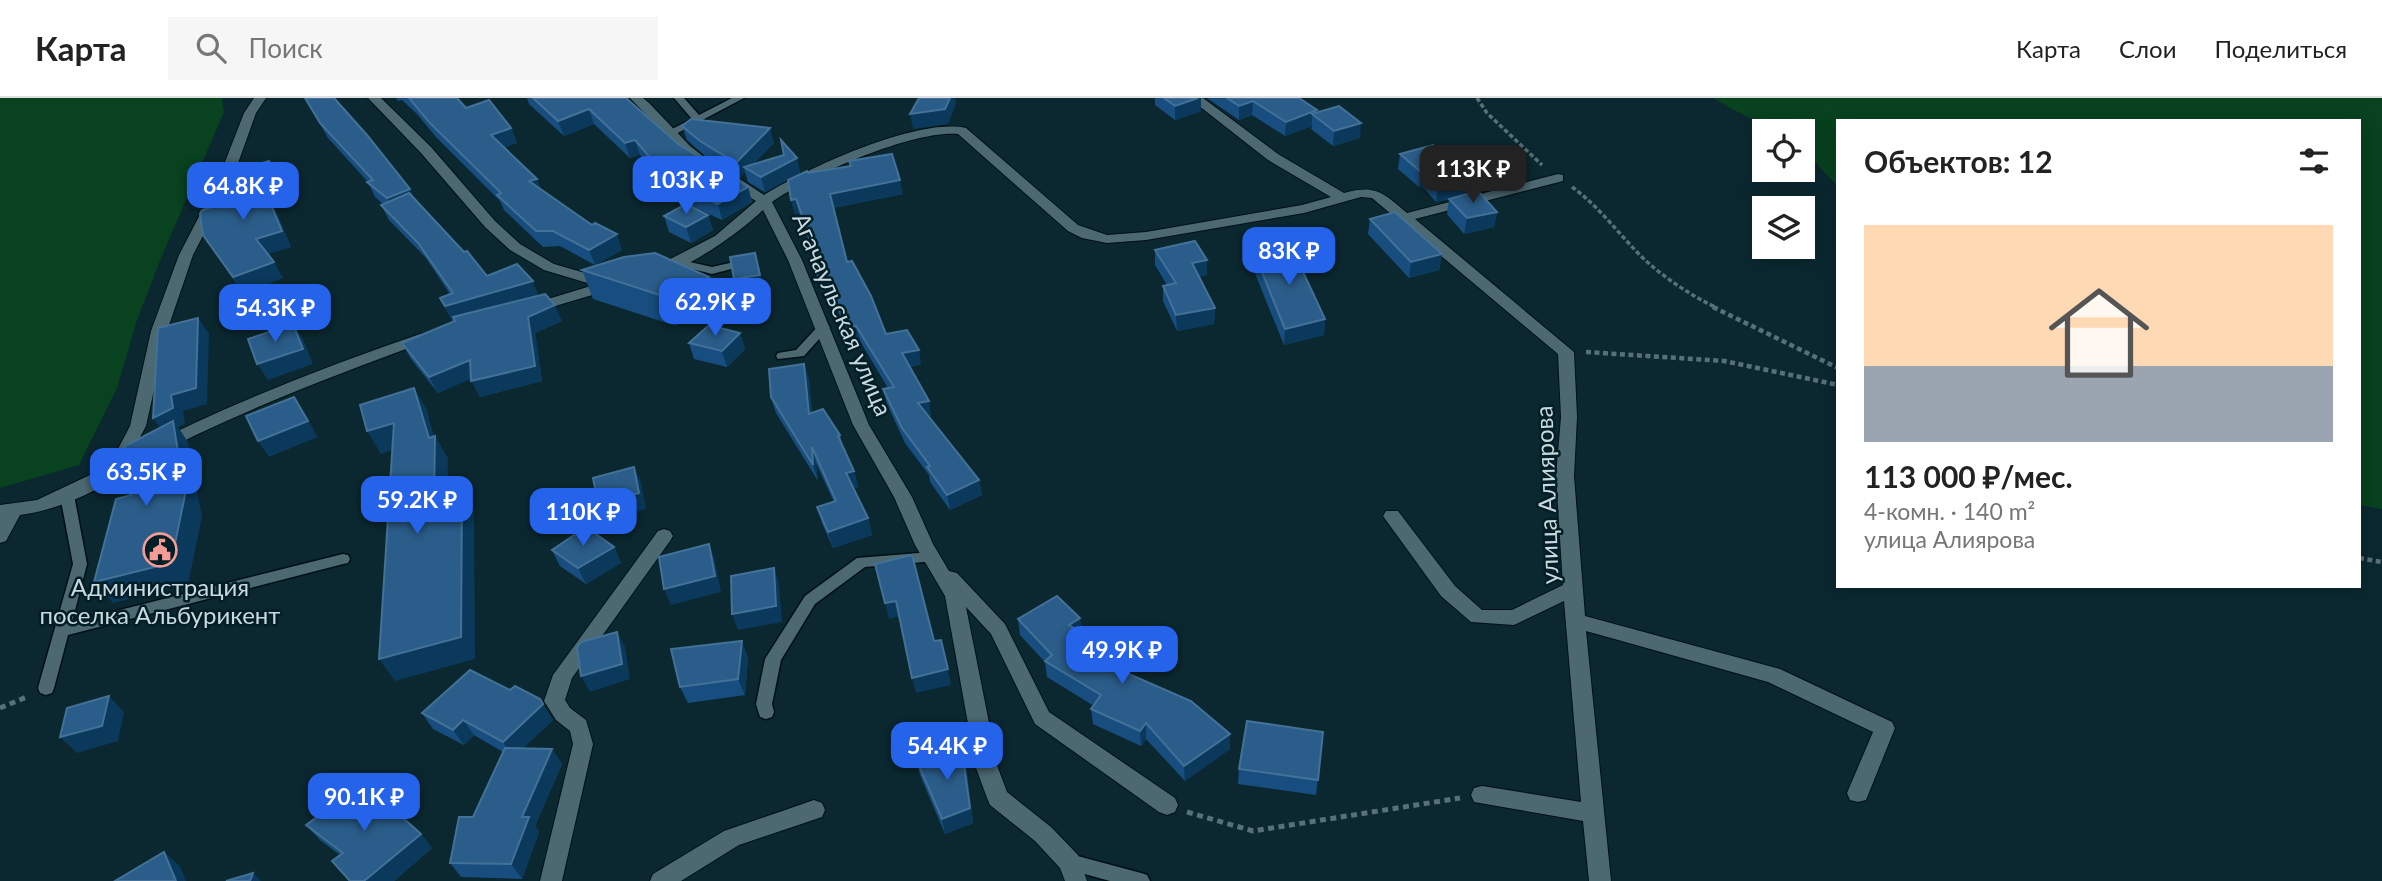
<!DOCTYPE html>
<html lang="ru">
<meta charset="utf-8">
<style>
body{margin:0;font-family:Lato,sans-serif;background:#f6f6f6;color:#222;height:100vh;display:flex;flex-direction:column;font-size:26px;white-space:nowrap}
*{box-sizing:border-box;margin:0}
p{font-size:23px;color:#767676}
.icon{flex:none;width:38px;height:38px;fill:none;stroke:currentColor;stroke-width:2;stroke-linecap:round;stroke-linejoin:round}
.map{position:relative;flex:1;overflow:hidden}
.side{position:absolute;left:1836px;top:21px;width:525px;height:469px;display:flex;flex-direction:column;background:#fff;border-radius:0px;box-shadow:0 4px 18px #0003}
.side>*{flex:none}
.controls{position:absolute;left:1752px;top:21px;display:grid;gap:14px}
.controls a{display:grid;place-items:center;width:63px;height:63px;border-radius:0px;background:#fff;box-shadow:0 4px 18px #0003;font-size:35px}
.price{position:absolute;translate:-50% -60px;padding:0 16px;border-radius:14px;background:#2563eb;color:#fff;font-size:23px;line-height:46px;filter:drop-shadow(0 2px 4px #0008)}
.price::after{content:'';position:absolute;left:50%;top:42px;width:21px;height:16px;margin-left:-10px;background:inherit;clip-path:polygon(0 0,100% 0,50% 100%)}
.price.on{background:#222;color:#fff}
ul{padding:0;list-style:none}
li{display:grid;align-content:center;gap:14px;height:371px;padding:0 28px}
li span{display:grid;place-items:center;height:217px;border-radius:0px;color:#555}
li>.icon{margin-inline-start:auto}
span .icon{width:126px;height:126px;fill:#fffc;stroke-width:1}
li b{font-size:30px}
h2{display:flex;justify-content:space-between;align-items:center;height:84px;padding:0 28px;font-size:30px}
header{display:flex;align-items:center;gap:42px;box-sizing:border-box;height:98px;padding:0 35px;background:#fff;border-bottom:2px solid #e0e0e0}
header strong{font-size:33px}
nav{display:flex;gap:38px;margin-inline-start:auto;font-size:24px}
.search{width:490px;height:63px;background:#f6f6f6;display:flex;align-items:center;gap:18px;box-sizing:border-box;padding:0 24px;border-radius:0px;color:#767676;font-size:26px}
.map>svg:first-child{display:block}
.green{fill:#08421f}
.lines{fill:none;stroke-linecap:round;stroke-linejoin:round}
.service-casing{stroke:#001015;stroke-width:3}
.minor-casing{stroke:#001015;stroke-width:2}
.path-far2{stroke:#587077;stroke-width:3.5;stroke-dasharray:4.5 2.5;stroke-linecap:butt}
.path-far1{stroke:#587077;stroke-width:4.5;stroke-dasharray:5 3.5;stroke-linecap:butt}
.path{stroke:#587077;stroke-width:5;stroke-dasharray:6 4.5;stroke-linecap:butt}
.service{fill:#4c6972;fill-rule:evenodd}
.minor{fill:#4c6972;fill-rule:evenodd}
.wall{fill:#174e7f}
.shaded-wall{fill:#0a395b}
.building{fill:#2a5d89;stroke:#437197;stroke-width:2}
.labels{text-anchor:middle;dominant-baseline:central;stroke-width:5;stroke-linejoin:round;paint-order:stroke}
.street-label{font-size:24px;fill:#c9d9de;stroke:#021e26}
.poi-label{font-size:24px;fill:#c9d9de;stroke:#021e26}
</style>
<header>
<strong>Карта</strong>
<div class="search"><svg class="icon" aria-label="search" viewBox="0 0 24 24"><circle cx="10" cy="10" r="6"/><path d="M15 15l6 6"/></svg>Поиск</div>
<nav><a>Карта</a><a>Слои</a><a>Поделиться</a></nav>
</header>
<div class="map">
<svg width="2382" height="783" viewBox="0 0 2382 783">
<rect width="100%" height="100%" fill="#0b2830"/>
<g class="green">
<path d="M0,0H222L224,14L161,160L137,222L117,290L79,367L0,390Z"/>
<path d="M1713,0H2382V411L2359,407V23H1838L1837,87C1823,73 1802,54 1802,33C1772,33 1740,16 1713,0Z"/>
</g>
<g class="lines">
<defs>
<g id="service">
<path d="M674,0H684L699,17L732,0H744L672,38L668,37V33L692,21Z"/>
<path d="M677,161L712,169L743,162L749,165L747,167L712,176L673,166V162Z"/>
<path d="M824,225L830,229L804,258L778,261L776,258L778,255L796,252L820,226Z"/>
<path d="M67,392L74,397L87,466L72,524L343,456L348,457L350,461L348,465L343,466L68,537L54,590L52,595L46,597L40,595L38,590L73,466L60,397Z"/>
<path d="M931,454L936,455L938,459L936,463L865,469L815,506L781,562L772,606L774,614L772,619L766,621L760,619L756,606L765,561L805,498L857,460Z"/>
<path d="M1070,756L1141,775L1147,777L1150,783H1110L1070,772L1064,770L1061,764L1064,758Z"/>
</g>
<g id="minor">
<path d="M254,0H266L256,15L232,82L193,157L167,233L146,328L131,356C224,308 321,270 420,236H430L433,239L430,242C352,271 274,300 198,336C141,363 84,409 20,417L6,443L0,445V407L37,402L109,368L130,328L151,233L179,157L218,82L244,15Z"/>
<path d="M368,0H381L431,49L495,123L520,146L554,166L616,184L618,187L616,190L535,214H525L522,211L525,208L594,187L544,172L510,152L485,129L421,55Z"/>
<path d="M630,0H643L649,5L690,48L707,61V67H697L689,61Z"/>
<path d="M1189,0H1203L1278,56L1344,95C1376,86 1383,95 1407,115L1558,76L1563,77V83L1415,121L1574,254L1577,319L1574,378L1585,518L1780,571L1892,624L1895,630L1866,702L1858,704L1850,702L1847,695L1873,634L1768,584L1586,533L1611,783H1589L1583,723L1474,704L1471,697L1474,690L1482,688L1581,704L1564,503L1514,527L1471,524L1441,498L1383,418L1386,413H1398L1455,488L1482,512H1512L1563,487L1556,378L1561,319L1558,256L1372,100L1361,99L1304,115L1146,142L1107,145L1082,140L1068,133L958,36C913,32 810,77 772,104L802,162L869,327L912,399L933,446L949,473L957,475L1005,526L1049,614L1175,700L1178,707L1175,714L1167,717L1159,714L1035,626L991,536L966,509L998,670L1007,694L1051,729L1078,757L1087,783H1065L1060,770L1035,743L990,707L987,700L976,670L945,498L915,447L894,399L853,327L788,162L763,112C744,131 676,182 649,176L647,173L715,138L756,103L724,83V77H734L764,97C807,70 918,19 966,30L1078,127L1107,137L1146,134L1302,107L1331,99L1268,62Z"/>
<path d="M664,431L670,433L673,438L670,443L572,580L565,602L570,610L586,622L593,646L562,783H540L573,646L570,633L556,622L544,603L553,577L658,433Z"/>
<path d="M814,702L822,705L825,712L822,719L739,747L681,783H650L653,776L724,733Z"/>
</g>
</defs>
<use href="#service" class="service-casing"/>
<use href="#minor" class="minor-casing"/>
<g class="path-far2">
<path d="M1477,0L1487,15L1542,67"/>
<path d="M1572,89C1600,109 1620,138 1645,162C1666,181 1692,198 1717,210"/>
</g>
<g class="path-far1">
<path d="M1713,209L1838,270"/>
<path d="M1586,254L1724,263L1838,287"/>
<path d="M2359,460L2382,464"/>
</g>
<g class="path">
<path d="M0,610L29,598"/>
<path d="M1187,714L1253,733L1460,700"/>
</g>
<use href="#service" class="service"/>
<use href="#minor" class="minor"/>
</g>
<g class="wall">
<path d="M305,0H334L416,103L487,178L539,198L562,223L535,235L542,283L480,299L471,280L438,295L411,261L402,245L453,224L440,200L450,196L426,160L389,122L381,107L383,106L375,99L368,84L328,40Z"/>
<path d="M396,0H441L466,10L511,30L517,45L504,49L541,92L622,152L595,167L560,148L543,149L504,112L500,103L436,39L417,16L402,2L398,3Z"/>
<path d="M527,0H626L678,46L748,89L752,104L722,122L684,104L681,93L663,79H659L640,57L630,60L594,26L564,38L529,6Z"/>
<path d="M1155,0H1201V13L1175,22L1155,7Z"/>
<path d="M1207,0H1299L1317,12V15L1360,40L1333,48L1311,31L1312,28L1285,38L1252,17L1239,22Z"/>
<path d="M682,28L774,45L753,66L797,60L800,75L765,94L748,84L745,74L740,80L705,58L687,42Z"/>
<path d="M1400,56L1455,65L1454,69L1467,82L1464,97L1497,114L1494,129L1464,136L1447,116L1449,101L1436,104L1422,88L1419,89L1398,71Z"/>
<path d="M808,75L903,96L833,110L847,164L886,236L921,266L910,269L931,318H929L979,382L982,397L950,412L930,384L929,377L905,345L887,306L883,291L888,290L860,243L852,244L828,192L822,194L811,149L799,115L795,116L791,102Z"/>
<path d="M289,98L272,104L291,149L267,156L283,180L243,195L203,137L202,112Z"/>
<path d="M708,117L713,132L691,145L669,134L664,118Z"/>
<path d="M1370,121L1442,156L1439,172L1409,180L1368,136Z"/>
<path d="M1155,152L1207,162V177L1199,179L1215,210L1214,226L1177,233L1163,203V188L1167,187L1155,167Z"/>
<path d="M1253,152L1325,221L1324,237L1284,247L1252,168Z"/>
<path d="M582,172L719,207L676,228L593,201Z"/>
<path d="M740,235L745,251L727,269L694,261L689,245Z"/>
<path d="M804,266L809,282L812,315L840,337L844,352L854,373L858,389L854,390L868,420L872,437L833,450L822,425L817,409L834,404L816,365L818,383L776,315L771,299Z"/>
<path d="M614,449L621,465L586,486L560,468L552,452Z"/>
<path d="M1080,520L1081,534L1110,552L1111,568L1230,651L1185,683L1146,641L1141,648L1093,626L1091,611L1094,608L1047,579L1045,564L1020,537L1018,521Z"/>
<path d="M748,559L745,597L688,605L680,589Z"/>
<path d="M422,615L553,622L523,650L552,651L562,666L535,728L539,734L522,781L461,779L450,765L473,719L503,654L474,637L464,647L433,631Z"/>
<path d="M1323,634L1316,697L1238,686L1239,671Z"/>
<path d="M916,661L966,668L973,725L945,736L920,677Z"/>
<path d="M306,727L421,736L432,750L394,783H350L340,757L320,742Z"/>
</g>
<g class="shaded-wall">
<path d="M950,0H955L956,6L948,26L913,31L910,16Z"/>
<path d="M1198,0H1201V13L1175,22V8Z"/>
<path d="M1253,3L1252,17L1239,22V8Z"/>
<path d="M589,11L594,26L564,38L558,23Z"/>
<path d="M1317,12V20L1312,16V28L1285,38L1286,24Z"/>
<path d="M1361,25L1360,40L1333,48L1334,33Z"/>
<path d="M511,30L517,45L497,51L491,37Z"/>
<path d="M770,30L774,45L748,71L744,69L745,74L740,80L736,65Z"/>
<path d="M635,42L640,57L630,60L625,45Z"/>
<path d="M797,60L800,75L765,94L761,79Z"/>
<path d="M1424,73L1422,88L1419,89L1421,74Z"/>
<path d="M537,81L543,96L529,83Z"/>
<path d="M900,82L903,96L833,110L830,96Z"/>
<path d="M1467,82L1464,97L1436,104L1438,89Z"/>
<path d="M281,83L289,98L272,104L291,149L265,157L256,141L263,88Z"/>
<path d="M748,89L752,104L722,122L718,106Z"/>
<path d="M410,91L418,106L395,116L387,100Z"/>
<path d="M796,101L799,115L795,116L791,102Z"/>
<path d="M1497,114L1494,129L1464,136L1467,120Z"/>
<path d="M708,117L713,132L691,145L686,129Z"/>
<path d="M617,136L622,152L595,167L589,152Z"/>
<path d="M755,155L764,192L739,197L734,181Z"/>
<path d="M1442,156L1439,172L1409,180L1411,164Z"/>
<path d="M1207,162V177L1192,181V165Z"/>
<path d="M274,164L283,180L243,195L233,179Z"/>
<path d="M825,177L828,192L822,194L818,179Z"/>
<path d="M709,179L719,207L676,228L666,199Z"/>
<path d="M533,183L539,199L455,223L453,224L445,208Z"/>
<path d="M555,207L562,223L535,235L542,283L480,299L471,283L528,219Z"/>
<path d="M1215,210L1214,226L1177,233L1176,217Z"/>
<path d="M198,220L209,236L207,306L183,313L185,326L178,329L188,344L202,419L188,486L113,505L94,484L165,336L153,320L171,297Z"/>
<path d="M1325,221L1324,237L1284,247L1285,231Z"/>
<path d="M293,226L303,241L313,266L268,282L257,266Z"/>
<path d="M856,228L860,243L852,244L848,230Z"/>
<path d="M740,235L745,251L727,269L722,253Z"/>
<path d="M919,252L921,266L905,269L902,255Z"/>
<path d="M470,262L478,278L438,295L429,279Z"/>
<path d="M804,266L809,282L813,332L809,316Z"/>
<path d="M414,290L427,312L435,342V338L448,360L447,420L434,397L429,340Z"/>
<path d="M294,299L318,339L269,359L258,343Z"/>
<path d="M929,303L931,318L921,320L918,305Z"/>
<path d="M394,325L407,347L381,356L367,333Z"/>
<path d="M812,349L816,365L818,383L813,367Z"/>
<path d="M634,369L641,385L646,411L605,422L598,406Z"/>
<path d="M854,373L858,389L851,391L846,375Z"/>
<path d="M979,382L982,397L950,412L947,397Z"/>
<path d="M462,391L474,413L475,561L395,583L379,561Z"/>
<path d="M868,420L872,437L833,450L828,434Z"/>
<path d="M709,446L715,462L721,494L671,507L664,491Z"/>
<path d="M614,449L621,465L586,486L578,470Z"/>
<path d="M774,470L779,486L782,524L738,532L732,516Z"/>
<path d="M896,503L900,518L889,521L885,505Z"/>
<path d="M1080,520L1081,536L1069,527Z"/>
<path d="M617,534L625,549L630,581L590,594L581,578Z"/>
<path d="M742,543L748,559L745,597L738,581Z"/>
<path d="M1110,552L1111,568L1100,579L1099,563Z"/>
<path d="M948,571L951,587L916,595L912,580Z"/>
<path d="M109,598L124,614L118,643L77,655L60,639Z"/>
<path d="M543,606L553,622L513,660L503,644Z"/>
<path d="M463,622L474,637L464,647L453,632Z"/>
<path d="M1146,625V641L1141,648L1140,633Z"/>
<path d="M1230,636V651L1185,683L1184,668Z"/>
<path d="M552,651L562,666L535,728L539,734L522,781L511,766L522,719Z"/>
<path d="M962,652L966,668L973,725L945,736L942,721Z"/>
<path d="M421,736L432,750L394,783H364Z"/>
<path d="M164,754L180,768L186,783H176Z"/>
<path d="M253,775L261,783H250Z"/>
</g>
<g class="building">
<path d="M305,0H334L367,37L410,91L387,100L367,84L373,82L320,25Z"/>
<path d="M409,0H457L466,10L489,2L511,30L491,37L537,81L529,83L592,127L595,125L617,136L589,152L553,133H536L497,97L501,95L429,24Z"/>
<path d="M533,0H626L678,46L748,89L718,106L679,88L686,86L658,64H654L635,42L625,45L589,11L558,23Z"/>
<path d="M919,0H950L945,11L910,16Z"/>
<path d="M1164,0H1198L1175,8Z"/>
<path d="M1227,0H1299L1317,12L1286,24L1253,3L1239,8Z"/>
<path d="M1339,8L1361,25L1334,33L1312,16Z"/>
<path d="M691,21L770,30L736,65L700,43L682,28Z"/>
<path d="M781,42L797,60L761,79L744,69L784,57Z"/>
<path d="M1433,47L1455,65L1451,66L1467,82L1438,89L1424,73L1421,74L1400,56Z"/>
<path d="M892,56L900,82L830,96L847,164L852,163L871,198L886,236L907,232L919,252L902,255L929,303L918,305L979,382L947,397L927,369L930,368L902,330L883,291L894,289L856,228L848,230L825,177L818,179L809,137L796,101L791,102L788,82L807,73L808,75L851,68L849,63Z"/>
<path d="M269,63L281,83L263,88L282,133L256,141L274,164L233,179L203,137L200,116L202,112L244,101L229,75Z"/>
<path d="M1478,93L1497,114L1467,120L1449,101Z"/>
<path d="M409,95L464,154L467,153L487,178L517,166L533,183L445,208L440,200L453,195L418,145L381,107Z"/>
<path d="M686,106L708,117L686,129L664,118Z"/>
<path d="M1395,114L1442,156L1411,164L1370,121Z"/>
<path d="M1195,143L1207,162L1192,165L1215,210L1176,217L1163,188L1176,185L1155,152Z"/>
<path d="M1291,148L1325,221L1285,231L1253,152Z"/>
<path d="M655,155L709,179L666,199L582,172L624,159Z"/>
<path d="M755,155L760,177L734,181L730,159Z"/>
<path d="M545,196L555,207L528,219L535,268L471,283L470,262L429,279L402,245L455,223L453,219Z"/>
<path d="M198,220L196,290L171,297L173,310L153,320L158,230Z"/>
<path d="M293,226L303,251L257,266L248,241Z"/>
<path d="M709,227L740,235L722,253L689,245Z"/>
<path d="M804,266L809,316L823,311L840,337L838,338L854,373L846,375L868,420L828,434L817,409L836,403L812,349L813,367L771,299L769,271Z"/>
<path d="M414,290L429,340L435,338L434,397L462,391L461,539L379,561L394,325L367,333L360,307Z"/>
<path d="M294,299L308,323L258,343L246,318Z"/>
<path d="M173,323L185,397L171,465L94,484L116,401L131,397L125,348Z"/>
<path d="M634,369L639,395L598,406L593,380Z"/>
<path d="M586,429L614,449L578,470L552,452Z"/>
<path d="M709,446L715,478L664,491L659,459Z"/>
<path d="M912,457L934,543L941,542L948,571L912,580L896,503L885,505L875,466Z"/>
<path d="M774,470L776,508L732,516L731,478Z"/>
<path d="M1057,498L1080,520L1069,527L1110,552L1099,563L1191,603L1230,636L1184,668L1146,625L1140,633L1091,611L1101,597L1045,563L1052,557L1018,521Z"/>
<path d="M617,534L622,566L581,578L577,550L581,544Z"/>
<path d="M742,543L738,581L680,589L671,551Z"/>
<path d="M470,572L510,592L515,588L540,601L543,606L503,644L463,622L453,632L422,615Z"/>
<path d="M109,598L102,628L60,639L67,610Z"/>
<path d="M1247,623L1323,634L1318,682L1239,671Z"/>
<path d="M505,650L552,651L522,719H529L511,766L450,765L459,719H473Z"/>
<path d="M962,652L970,710L942,721L916,661Z"/>
<path d="M364,685L421,736L364,783H350L332,763L343,755L306,727Z"/>
<path d="M164,754L176,783H115Z"/>
<path d="M253,775L250,783H226Z"/>
</g>
<defs>
<symbol id="civic-ring" viewBox="-11 -11 22 22"><circle r="9.5" fill="#021e26" stroke="#f59c96" stroke-width="1.5"/><path d="M-.6-6.5H3V-4.5H.6V-3L4-1V1h2V6H-6V1h2V-1L-.6-3ZM-1.2 2.5V6h2.4V2.5Z" fill="#f59c96"/></symbol>
</defs>
<g fill-rule="evenodd">
<use href="#civic-ring" x="141" y="433" width="38" height="38"/>
</g>
<g class="labels">
<g class="street-label">
<text transform="translate(843 216) rotate(67)">Агачаульская улица</text>
<text transform="translate(1546 397) rotate(-92)">улица Алиярова</text>
</g>
<g class="poi-label">
<text x="160" y="488">Администрация<tspan x="160" dy="28">поселка Альбурикент</tspan></text>
</g>
</g>
</svg>
<div class="controls">
<a><svg class="icon" aria-label="locate" viewBox="0 0 24 24"><circle cx="12" cy="12" r="6"/><path d="M12 2v4M12 18v4M2 12h4M18 12h4"/></svg></a>
<a><svg class="icon" aria-label="layers" viewBox="0 0 24 24"><path d="M12 4l9 5-9 5-9-5zM3 14l9 5 9-5"/></svg></a>
</div>
<b class="price on" style="left:1473px;top:107px">113K ₽</b>
<b class="price" style="left:686px;top:118px">103K ₽</b>
<b class="price" style="left:243px;top:124px">64.8K ₽</b>
<b class="price" style="left:1289px;top:189px">83K ₽</b>
<b class="price" style="left:715px;top:240px">62.9K ₽</b>
<b class="price" style="left:275px;top:246px">54.3K ₽</b>
<b class="price" style="left:146px;top:410px">63.5K ₽</b>
<b class="price" style="left:417px;top:438px">59.2K ₽</b>
<b class="price" style="left:583px;top:450px">110K ₽</b>
<b class="price" style="left:1122px;top:588px">49.9K ₽</b>
<b class="price" style="left:947px;top:684px">54.4K ₽</b>
<b class="price" style="left:364px;top:735px">90.1K ₽</b>
<section class="side">
<h2>Объектов: 12<svg class="icon" aria-label="filters" viewBox="0 0 24 24"><path d="M4 7h16M4 17h16"/><circle cx="9" cy="7" r="2"/><circle cx="15" cy="17" r="2"/></svg></h2>
<ul>
<li><span style="background:linear-gradient(#ffd9b3 65%,#9aa5b1 0)"><svg class="icon" aria-label="home" viewBox="0 0 24 24"><path d="M3 11l9-7 9 7M6 9v11h12V9"/></svg></span><div><b>113 000 ₽/мес.</b><p>4-комн. · 140 m²</p><p>улица Алиярова</p></div></li>
</ul>
</section>
</div>
